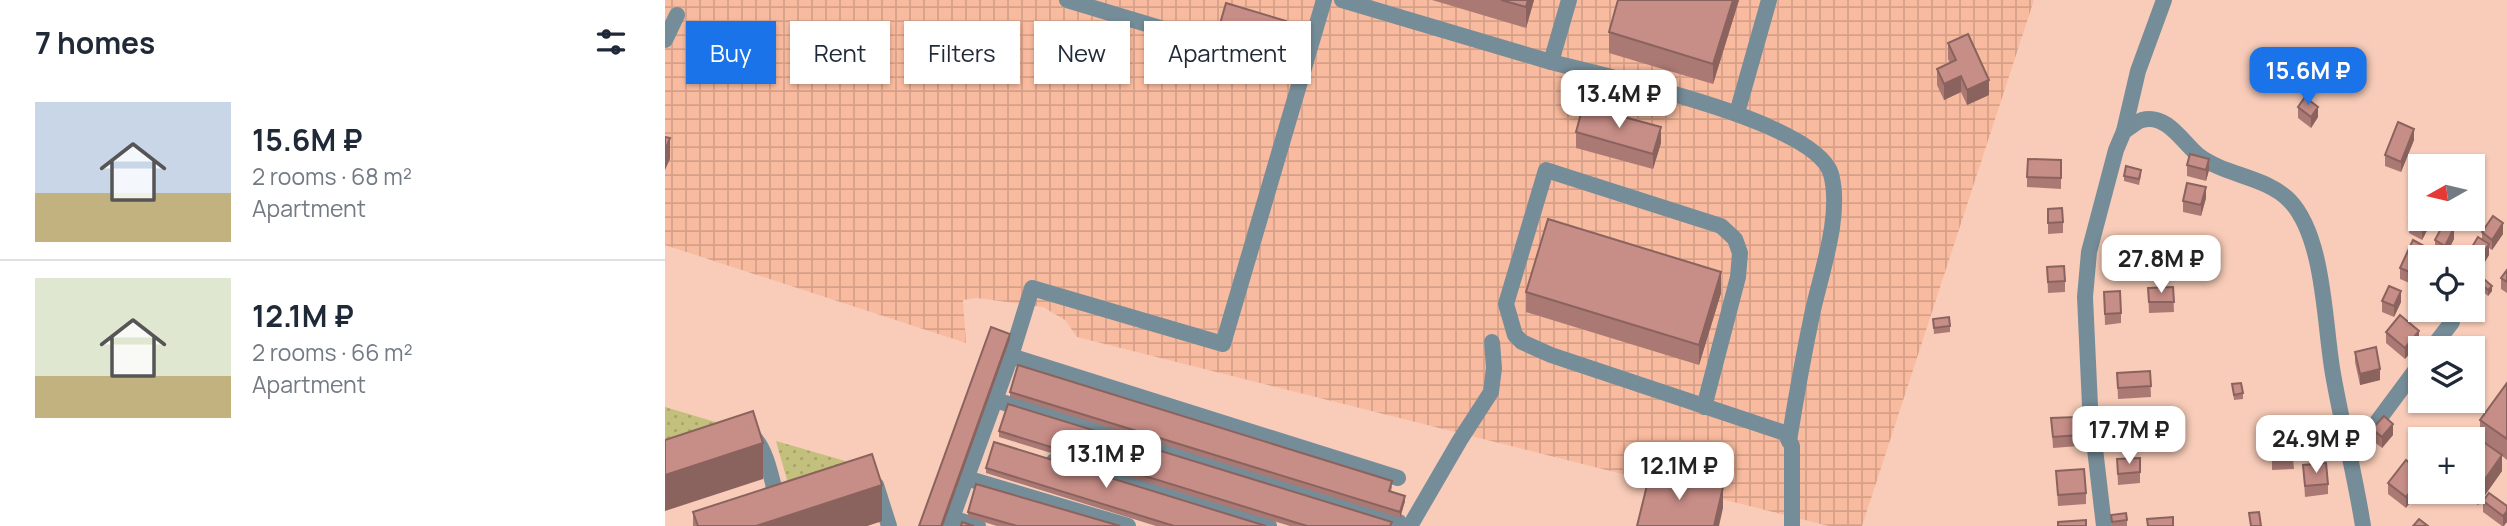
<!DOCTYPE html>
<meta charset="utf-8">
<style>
body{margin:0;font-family:Manrope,sans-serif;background:#f2f2f3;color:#1f2937;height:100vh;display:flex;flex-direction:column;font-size:26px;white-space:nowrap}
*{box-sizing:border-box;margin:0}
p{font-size:23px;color:#747a83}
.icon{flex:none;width:38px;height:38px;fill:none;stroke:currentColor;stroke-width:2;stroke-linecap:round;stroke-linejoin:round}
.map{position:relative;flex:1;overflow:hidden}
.sheet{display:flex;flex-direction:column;background:#fff;width:665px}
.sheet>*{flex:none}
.hud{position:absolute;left:21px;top:21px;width:665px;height:63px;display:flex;gap:14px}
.needle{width:46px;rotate:262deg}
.fabs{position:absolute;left:1743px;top:154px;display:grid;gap:14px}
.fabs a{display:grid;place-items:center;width:77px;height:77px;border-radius:0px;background:#fff;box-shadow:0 2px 5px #0004;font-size:35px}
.price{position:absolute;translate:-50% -60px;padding:0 16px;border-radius:14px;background:#fff;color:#222;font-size:23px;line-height:46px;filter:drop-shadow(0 2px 4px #0008)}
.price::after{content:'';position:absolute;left:50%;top:42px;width:21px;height:16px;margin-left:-10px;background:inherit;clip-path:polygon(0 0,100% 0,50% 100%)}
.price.selected{background:#1a73e8;color:#fff}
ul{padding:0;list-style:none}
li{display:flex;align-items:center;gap:21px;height:175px;padding:0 35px}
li+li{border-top:2px solid #e0e1e3}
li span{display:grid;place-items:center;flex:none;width:196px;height:140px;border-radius:0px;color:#555}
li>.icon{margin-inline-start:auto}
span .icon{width:84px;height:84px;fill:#fffc;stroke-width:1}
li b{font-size:30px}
h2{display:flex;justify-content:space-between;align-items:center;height:84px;padding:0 35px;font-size:30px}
.chip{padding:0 24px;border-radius:0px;background:#fff;box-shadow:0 2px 5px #0004;font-size:24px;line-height:63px}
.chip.selected{background:#1a73e8;color:#fff}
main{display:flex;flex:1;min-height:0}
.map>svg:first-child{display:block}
.industrial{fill:url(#industrial-grid)}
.park{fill:url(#park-dots)}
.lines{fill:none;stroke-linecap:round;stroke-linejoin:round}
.minor{stroke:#758d98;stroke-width:16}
.wall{fill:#ab7974}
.shaded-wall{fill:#8b635e}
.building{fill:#c78d87;stroke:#8b635e;stroke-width:2}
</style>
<main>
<section class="sheet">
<h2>7 homes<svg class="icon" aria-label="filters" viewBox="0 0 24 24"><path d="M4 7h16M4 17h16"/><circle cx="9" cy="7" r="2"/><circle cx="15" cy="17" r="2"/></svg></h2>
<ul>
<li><span style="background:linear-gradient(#c9d6e8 65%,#c2b280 0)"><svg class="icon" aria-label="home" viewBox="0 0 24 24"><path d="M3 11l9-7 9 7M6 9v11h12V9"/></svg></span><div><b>15.6M ₽</b><p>2 rooms · 68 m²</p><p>Apartment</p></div></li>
<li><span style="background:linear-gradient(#dfe7d0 70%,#c2b280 0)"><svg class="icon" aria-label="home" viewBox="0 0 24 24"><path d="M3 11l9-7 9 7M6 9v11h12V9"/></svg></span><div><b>12.1M ₽</b><p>2 rooms · 66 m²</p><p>Apartment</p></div></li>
</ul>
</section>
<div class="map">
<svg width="1842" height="526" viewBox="0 0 1842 526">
<defs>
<pattern id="industrial-grid" width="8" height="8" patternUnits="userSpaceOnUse" patternTransform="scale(1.75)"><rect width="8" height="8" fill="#f9bb9f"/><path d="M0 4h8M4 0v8" fill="none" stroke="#d6a088"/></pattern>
<pattern id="park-dots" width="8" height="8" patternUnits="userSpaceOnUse" patternTransform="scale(1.75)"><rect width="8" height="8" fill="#c3bf7c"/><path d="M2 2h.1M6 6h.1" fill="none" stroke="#a8a46a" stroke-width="1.8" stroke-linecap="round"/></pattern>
</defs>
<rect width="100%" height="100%" fill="#f8ccb8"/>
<path class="industrial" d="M0,0H1369L1197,526H1164L412,337L400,320L378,307L312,298L298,300L301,343L0,245Z"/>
<g class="park">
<path d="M0,407L74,429L0,448Z"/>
<path d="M111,441L201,467L120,485L122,480Z"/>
</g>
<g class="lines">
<g class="minor">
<path d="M402,0L515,34"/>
<path d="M677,0L886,62L904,0"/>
<path d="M0,40L12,15"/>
<path d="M886,62C939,76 1151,121 1166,174C1177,214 1157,270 1148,310C1139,353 1131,397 1124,441"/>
<path d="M1072,113L1104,0"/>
<path d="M1459,131C1465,128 1471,122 1477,120C1502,113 1518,143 1533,155C1560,176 1600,176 1624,200C1660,237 1659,324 1668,374C1677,425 1690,475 1698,526"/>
<path d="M1767,348L1787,322"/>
<path d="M346,356L367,288L558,344L659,0"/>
<path d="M330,400L734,522"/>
<path d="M1039,407L1073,277L1075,253L1070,239L1056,226L881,170L841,304L850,335L857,342L886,355L1120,433L1127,446V526"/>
<path d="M88,437C102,448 108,486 113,503"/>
<path d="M1686,457L1755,364"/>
<path d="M389,461L604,526"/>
<path d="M301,478L463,526"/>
<path d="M211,485L224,526"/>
<path d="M286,518L313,526"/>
<path d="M284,526L346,356L733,478"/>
<path d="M745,526L795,440L826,392L829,368L827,342"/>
<path d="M1439,526L1425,406L1420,297L1424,252L1451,150L1459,131L1473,71L1499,0"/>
</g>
</g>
<g class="wall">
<path d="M767,0H869L861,28Z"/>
<path d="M953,0H1074L1048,84L944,53V32Z"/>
<path d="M550,41H621L610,79L550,61Z"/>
<path d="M1283,43L1324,95L1302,105L1296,92L1279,100L1272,85V69L1285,63L1283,59Z"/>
<path d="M1633,107L1653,117L1646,128L1633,118Z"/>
<path d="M911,132L996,143L988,169L911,148Z"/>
<path d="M1749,140L1736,172L1720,166V155Z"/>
<path d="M1396,160V189L1362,187V177Z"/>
<path d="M1522,165L1544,170L1541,181L1522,176Z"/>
<path d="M1476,175L1474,185L1459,181V176Z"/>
<path d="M1541,198L1536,216L1518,212V201Z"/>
<path d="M1383,209L1398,222V233L1383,234Z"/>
<path d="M1755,219H1768L1757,240L1744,233V222Z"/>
<path d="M1817,232L1838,234L1827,250L1824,248V255L1812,275L1808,273V257L1817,239Z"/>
<path d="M1789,239L1781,254L1770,247V240Z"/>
<path d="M1748,240L1759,246V256L1755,257V266L1747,284L1735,279V268Z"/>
<path d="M1382,267L1400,281V292L1383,293Z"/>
<path d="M1842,270V293L1836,289V278Z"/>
<path d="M1816,284L1827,291L1823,296L1816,290Z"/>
<path d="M1508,287L1509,312L1484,313L1483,288Z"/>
<path d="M861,292L1056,293L1034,365L861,312Z"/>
<path d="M1439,292L1456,313V323L1440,325Z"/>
<path d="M1717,301L1736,302L1729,317L1717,312Z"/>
<path d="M1268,319L1285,326V332L1269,334Z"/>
<path d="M1721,332L1754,342L1740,359L1721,343Z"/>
<path d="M1690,352L1715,380L1695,385L1690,362Z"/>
<path d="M1485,371L1486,397L1453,399L1452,373Z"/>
<path d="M1842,383V460L1837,456V471L1813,505L1793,492H1808V439L1815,440V420Z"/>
<path d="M1567,384L1578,393V399L1569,400Z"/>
<path d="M345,392L727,486L726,492L740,501L735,518L345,397Z"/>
<path d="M1386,418L1414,435V446L1388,448Z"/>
<path d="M1707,429L1728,435L1717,448L1707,440Z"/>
<path d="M334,431L727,526H625L334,437Z"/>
<path d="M1628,431L1627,447L1629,469L1607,470V447H1609V437Z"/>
<path d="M1452,459L1475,472V483L1453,485Z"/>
<path d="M1638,465L1663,484V494L1640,497Z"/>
<path d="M321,468L601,526H491L321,473Z"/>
<path d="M1391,471L1421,493V504L1393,506Z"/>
<path d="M1755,472L1741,508L1723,494V483Z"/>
<path d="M1824,493L1842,522L1839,526H1837L1818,512V501Z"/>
<path d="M28,512L217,521L202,526H28Z"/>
<path d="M303,512L455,526H332L303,517Z"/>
<path d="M1446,515L1462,520V526H1447Z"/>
</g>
<g class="shaded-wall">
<path d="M863,0H869L861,28V7Z"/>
<path d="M1068,0H1074L1048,84V64Z"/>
<path d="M621,21V41L610,79V58Z"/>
<path d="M1296,76V92L1279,100V84Z"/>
<path d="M1324,80V95L1302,105V90Z"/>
<path d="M1653,107V117L1646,128V117Z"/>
<path d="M996,127V143L988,169V154Z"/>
<path d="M1749,129V140L1736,172V162Z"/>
<path d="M5,138V159L0,170V150Z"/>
<path d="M1544,159V170L1541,181V170Z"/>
<path d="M1541,187V198L1536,216V205Z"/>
<path d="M1762,219H1768L1757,240V229Z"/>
<path d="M1838,223V234L1827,250V240Z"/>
<path d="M1789,228V239L1780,257V246Z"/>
<path d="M1824,244V255L1812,275V264Z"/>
<path d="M1759,246V256L1755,257V266L1747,284V273Z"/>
<path d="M1056,272V293L1034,365V345Z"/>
<path d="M1827,286V291L1823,296V290Z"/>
<path d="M1736,291V302L1729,317V306Z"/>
<path d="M1754,331V342L1740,359V348Z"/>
<path d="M345,334V339L278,526H276Z"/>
<path d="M1715,369V380L1695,385V374Z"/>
<path d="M1728,424V435L1717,448V437Z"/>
<path d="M98,443V479L0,511V475Z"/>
<path d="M1837,455V471L1813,505V489Z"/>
<path d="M1755,479V490L1741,508V497Z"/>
<path d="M217,485V521L202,526H91Z"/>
<path d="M1058,487V508L1054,526H1049Z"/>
<path d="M740,496V501L735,518V512Z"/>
<path d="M1842,511V522L1838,526V516Z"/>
</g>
<g class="building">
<path d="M836,0H863L861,7Z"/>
<path d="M953,0H1068L1048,64L944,32Z"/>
<path d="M561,3L621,21L610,58L550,41Z"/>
<path d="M1303,34L1324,80L1302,90L1296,76L1279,84L1272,69L1291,60L1283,43Z"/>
<path d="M1640,97L1653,107L1646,117L1633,107Z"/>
<path d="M918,106L996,127L988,154L911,132Z"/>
<path d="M1733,122L1749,129L1736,162L1720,155Z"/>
<path d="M0,137L5,138L0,150Z"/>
<path d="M1525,154L1544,159L1541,170L1522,165Z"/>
<path d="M1363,159L1396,160V178L1362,177Z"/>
<path d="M1461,166L1476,170L1474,179L1459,176Z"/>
<path d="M1522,183L1541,187L1536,205L1518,201Z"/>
<path d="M1755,203V219H1762L1757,229L1744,222Z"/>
<path d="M1397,208L1398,222L1383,223V209Z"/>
<path d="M1828,216L1838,223L1827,240L1817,232Z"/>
<path d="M883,219L1056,272L1034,345L861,292Z"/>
<path d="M1779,223L1789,228L1780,246L1770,240Z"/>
<path d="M1813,237L1824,244L1812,264L1808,262V257H1801Z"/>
<path d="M1748,240L1759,246L1747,273L1735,268Z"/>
<path d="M1768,246L1787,257H1761Z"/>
<path d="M1399,266L1400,281L1383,282L1382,267Z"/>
<path d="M1842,270V282L1836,278Z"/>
<path d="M1820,280L1827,286L1823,290L1816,284Z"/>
<path d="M1724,286L1736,291L1729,306L1717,301Z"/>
<path d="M1508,287L1509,302H1484L1483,288Z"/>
<path d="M1455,291L1456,313L1440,314L1439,292Z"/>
<path d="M1735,315L1754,331L1740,348L1721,332Z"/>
<path d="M1284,317L1285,326L1269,328L1268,319Z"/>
<path d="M326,327L345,334L276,526H254Z"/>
<path d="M1711,347L1715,369L1695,374L1690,352Z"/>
<path d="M353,365L727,481L724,491L740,496L735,512L345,392Z"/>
<path d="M1485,371L1486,386L1453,388L1452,373Z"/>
<path d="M1576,383L1578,393L1569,395L1567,384Z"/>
<path d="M1842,383V439L1815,420Z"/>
<path d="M343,404L727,522L725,526H642L334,431Z"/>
<path d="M88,411L98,443L0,475V440Z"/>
<path d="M1719,416L1728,424L1717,437L1707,429Z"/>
<path d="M1412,417L1414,435L1388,437L1386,418Z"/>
<path d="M1610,419L1628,420L1627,438L1609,437Z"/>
<path d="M1807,434L1837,455L1813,489L1808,486V439H1803Z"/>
<path d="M329,442L601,526H509L321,468Z"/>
<path d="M1607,447H1628L1629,459H1607Z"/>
<path d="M207,454L217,485L91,526H33L28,512Z"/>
<path d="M1475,458V472L1453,474L1452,459Z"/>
<path d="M1741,460L1755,472V479L1741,497L1723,483Z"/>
<path d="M1661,463L1663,484L1640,486L1638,465Z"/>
<path d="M986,469L1058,487L1049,526H972Z"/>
<path d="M1419,469L1421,493L1393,495L1391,471Z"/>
<path d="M311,484L455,526H352L303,512Z"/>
<path d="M1824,493L1842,506V511L1838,516L1818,501Z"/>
<path d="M1594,512L1596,526H1586L1584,513Z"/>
<path d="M1461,513L1462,520L1447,522L1446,515Z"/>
<path d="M1508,517V526H1483L1482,519Z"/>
<path d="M1754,519L1763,526H1748Z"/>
<path d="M1421,520V526H1393V522Z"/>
<path d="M297,522L309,526H296Z"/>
</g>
</svg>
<div class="fabs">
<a><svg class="needle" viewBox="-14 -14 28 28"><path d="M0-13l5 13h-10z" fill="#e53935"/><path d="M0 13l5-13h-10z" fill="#747a83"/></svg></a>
<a><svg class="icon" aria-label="locate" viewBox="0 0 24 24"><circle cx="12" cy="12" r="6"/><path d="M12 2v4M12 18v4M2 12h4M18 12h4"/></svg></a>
<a><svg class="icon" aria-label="layers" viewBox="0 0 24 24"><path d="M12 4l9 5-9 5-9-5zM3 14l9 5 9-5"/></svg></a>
<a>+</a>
</div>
<b class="price selected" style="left:1643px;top:107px">15.6M ₽</b>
<b class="price" style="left:954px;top:130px">13.4M ₽</b>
<b class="price" style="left:1496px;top:295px">27.8M ₽</b>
<b class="price" style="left:1464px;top:466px">17.7M ₽</b>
<b class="price" style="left:1651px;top:475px">24.9M ₽</b>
<b class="price" style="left:441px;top:490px">13.1M ₽</b>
<b class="price" style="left:1014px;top:502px">12.1M ₽</b>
<div class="hud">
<a class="chip selected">Buy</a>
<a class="chip">Rent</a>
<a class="chip">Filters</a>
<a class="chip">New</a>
<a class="chip">Apartment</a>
</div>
</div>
</main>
